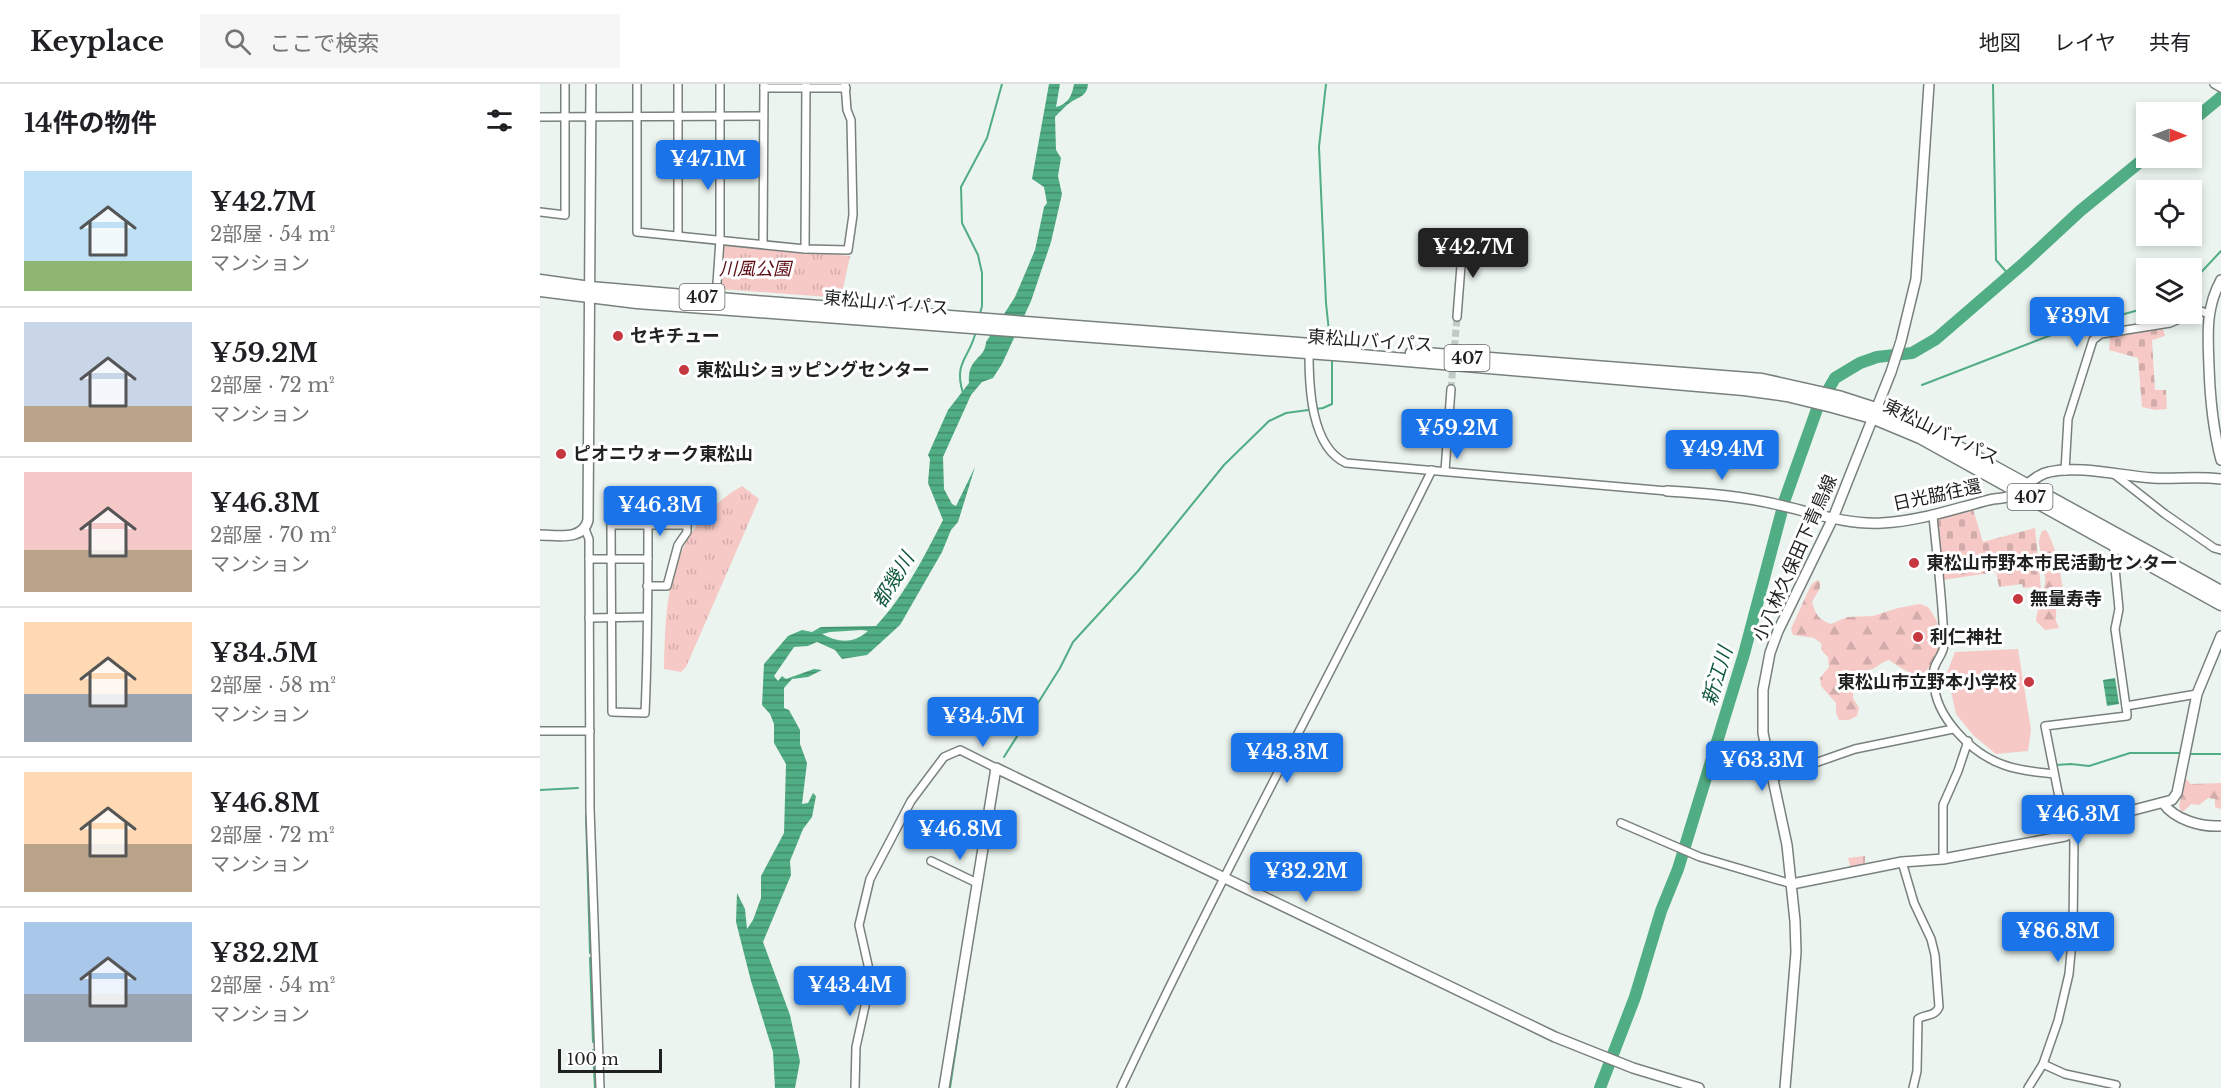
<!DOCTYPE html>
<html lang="ja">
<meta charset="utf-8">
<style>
body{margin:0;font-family:"Libre Baskerville","Noto Sans JP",serif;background:#f6f6f6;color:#202124;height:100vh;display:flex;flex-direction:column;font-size:22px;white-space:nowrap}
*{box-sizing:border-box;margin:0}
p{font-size:20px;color:#757577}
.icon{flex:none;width:33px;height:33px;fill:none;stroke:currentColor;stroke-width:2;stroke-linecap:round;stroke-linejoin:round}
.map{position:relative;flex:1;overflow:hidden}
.drawer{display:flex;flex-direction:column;background:#fff;width:540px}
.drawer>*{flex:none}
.needle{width:39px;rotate:91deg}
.fabs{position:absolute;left:1596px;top:18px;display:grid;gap:12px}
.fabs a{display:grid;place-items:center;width:66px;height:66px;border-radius:0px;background:#fff;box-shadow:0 3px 9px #0003;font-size:30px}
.scale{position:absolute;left:18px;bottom:15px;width:104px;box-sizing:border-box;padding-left:6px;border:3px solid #1f2220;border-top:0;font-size:16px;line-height:21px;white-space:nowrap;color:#1f2220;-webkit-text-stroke:4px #fff;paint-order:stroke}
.price{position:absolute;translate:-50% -51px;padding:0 14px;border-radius:6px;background:#1a73e8;color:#fff;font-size:20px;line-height:39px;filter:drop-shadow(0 2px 3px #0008)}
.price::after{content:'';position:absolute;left:50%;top:36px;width:18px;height:14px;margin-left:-9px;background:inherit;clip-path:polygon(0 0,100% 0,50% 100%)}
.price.selected{background:#222;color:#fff}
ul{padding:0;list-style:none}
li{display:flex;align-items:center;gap:18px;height:150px;padding:0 24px}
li+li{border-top:2px solid #e0e0e0}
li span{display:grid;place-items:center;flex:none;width:168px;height:120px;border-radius:0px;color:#555}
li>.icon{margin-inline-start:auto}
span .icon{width:72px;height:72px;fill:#fffc;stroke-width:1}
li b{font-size:26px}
h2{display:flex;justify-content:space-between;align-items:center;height:72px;padding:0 24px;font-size:26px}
header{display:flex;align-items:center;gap:36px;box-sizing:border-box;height:84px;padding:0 30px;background:#fff;border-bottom:2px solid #e0e0e0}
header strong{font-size:28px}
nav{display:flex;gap:33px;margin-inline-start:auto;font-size:21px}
.search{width:420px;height:54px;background:#f6f6f6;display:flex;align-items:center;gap:15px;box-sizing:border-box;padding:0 21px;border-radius:0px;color:#757577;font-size:22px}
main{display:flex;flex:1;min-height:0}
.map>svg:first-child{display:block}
.grass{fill:#f6c9c6}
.forest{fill:url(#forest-firs)}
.cemetery{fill:url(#cemetery-stones)}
.park{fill:url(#park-tufts)}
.water{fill:url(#water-rules);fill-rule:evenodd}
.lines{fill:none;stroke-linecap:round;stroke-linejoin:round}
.stream{stroke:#51ad84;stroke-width:2}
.river{stroke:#51ad84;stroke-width:12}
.street-tunnel{stroke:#c2cac6;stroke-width:7;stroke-dasharray:7 3.5;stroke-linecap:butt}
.street-casing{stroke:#78817c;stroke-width:10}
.secondary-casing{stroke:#78817c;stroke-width:12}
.highway-casing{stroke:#78817c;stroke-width:15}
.street{stroke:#fff;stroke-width:7}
.secondary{stroke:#fff;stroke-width:9}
.highway{stroke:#fff;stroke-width:12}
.poi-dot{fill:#c6373f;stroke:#fff;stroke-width:2}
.labels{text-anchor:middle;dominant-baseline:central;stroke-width:6;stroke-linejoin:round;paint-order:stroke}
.shield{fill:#fff;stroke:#626463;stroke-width:1.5}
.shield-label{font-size:16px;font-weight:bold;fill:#1f2220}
.park-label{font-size:18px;font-style:italic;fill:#5c0c14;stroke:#fff}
.street-label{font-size:18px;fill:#1f2220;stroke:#fff}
.poi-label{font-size:18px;font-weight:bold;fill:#1f2220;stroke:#fff;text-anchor:start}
.water-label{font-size:20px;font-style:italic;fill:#10593d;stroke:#fff}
</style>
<header>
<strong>Keyplace</strong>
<div class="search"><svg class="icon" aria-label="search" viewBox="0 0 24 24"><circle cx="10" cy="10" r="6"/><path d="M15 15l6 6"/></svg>ここで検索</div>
<nav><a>地図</a><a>レイヤ</a><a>共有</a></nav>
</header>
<main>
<section class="drawer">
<h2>14件の物件<svg class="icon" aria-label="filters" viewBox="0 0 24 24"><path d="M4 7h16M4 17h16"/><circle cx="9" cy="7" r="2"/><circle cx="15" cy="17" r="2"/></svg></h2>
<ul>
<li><span style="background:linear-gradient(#bfe0f5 75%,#8fb573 0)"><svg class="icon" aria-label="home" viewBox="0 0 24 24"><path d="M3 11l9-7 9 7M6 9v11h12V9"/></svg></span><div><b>¥42.7M</b><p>2部屋 · 54 m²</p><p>マンション</p></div></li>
<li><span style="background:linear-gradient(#c9d6e8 70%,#b9a48a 0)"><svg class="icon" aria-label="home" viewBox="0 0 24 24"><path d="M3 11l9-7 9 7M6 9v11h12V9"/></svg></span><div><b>¥59.2M</b><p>2部屋 · 72 m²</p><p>マンション</p></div></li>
<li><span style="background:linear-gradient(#f6c9c9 65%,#b9a48a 0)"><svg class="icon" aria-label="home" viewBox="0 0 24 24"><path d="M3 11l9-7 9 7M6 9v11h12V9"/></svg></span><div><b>¥46.3M</b><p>2部屋 · 70 m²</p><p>マンション</p></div></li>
<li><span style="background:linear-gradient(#ffd9b3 60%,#9aa5b1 0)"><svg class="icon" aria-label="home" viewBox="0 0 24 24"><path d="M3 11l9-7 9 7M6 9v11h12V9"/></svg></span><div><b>¥34.5M</b><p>2部屋 · 58 m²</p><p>マンション</p></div></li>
<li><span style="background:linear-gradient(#ffd9b3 60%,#b9a48a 0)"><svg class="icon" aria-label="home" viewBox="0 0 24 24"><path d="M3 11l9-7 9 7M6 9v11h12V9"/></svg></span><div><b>¥46.8M</b><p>2部屋 · 72 m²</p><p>マンション</p></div></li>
<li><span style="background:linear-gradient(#a9c7e8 60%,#9aa5b1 0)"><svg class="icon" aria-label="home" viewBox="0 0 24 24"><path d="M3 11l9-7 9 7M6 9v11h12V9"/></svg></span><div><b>¥32.2M</b><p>2部屋 · 54 m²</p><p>マンション</p></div></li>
</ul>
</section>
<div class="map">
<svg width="1681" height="1004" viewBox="0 0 1681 1004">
<defs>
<pattern id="forest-firs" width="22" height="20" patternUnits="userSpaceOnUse" patternTransform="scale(1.5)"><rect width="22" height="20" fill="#f6c9c6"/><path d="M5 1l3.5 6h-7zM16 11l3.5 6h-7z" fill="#d2acaa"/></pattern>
<pattern id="cemetery-stones" width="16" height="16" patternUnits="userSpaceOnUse" patternTransform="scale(1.5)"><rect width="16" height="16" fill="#f6c9c6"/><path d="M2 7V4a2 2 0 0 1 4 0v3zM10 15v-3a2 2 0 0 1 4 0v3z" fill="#d2acaa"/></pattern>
<pattern id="park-tufts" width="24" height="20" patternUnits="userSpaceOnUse" patternTransform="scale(1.5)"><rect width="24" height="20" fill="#f6c9c6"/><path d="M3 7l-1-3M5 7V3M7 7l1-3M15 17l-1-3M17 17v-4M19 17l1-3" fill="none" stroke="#d2acaa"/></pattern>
<pattern id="water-rules" width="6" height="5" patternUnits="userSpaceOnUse" patternTransform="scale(1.5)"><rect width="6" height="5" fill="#51ad84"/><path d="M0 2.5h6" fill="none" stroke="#438c6c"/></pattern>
</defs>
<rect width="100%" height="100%" fill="#ebf4ef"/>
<path class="grass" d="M1478,565L1491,646L1488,667L1456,670L1434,652L1416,630L1407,589L1415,568Z"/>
<g class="forest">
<path d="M1506,446C1520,469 1520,497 1527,522L1516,525V537L1519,544L1505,546L1496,537C1497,524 1507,504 1505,492C1504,490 1503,489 1502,488C1500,483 1502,478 1501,474C1501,460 1496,462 1502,447Z"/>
<path d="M1278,496L1280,499V504L1272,518C1275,530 1279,536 1291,540L1307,533L1333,532L1358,524L1380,520L1388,523C1402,543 1407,557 1393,578C1389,584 1386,589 1379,590C1368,590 1358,582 1349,576C1343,578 1342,579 1336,583C1329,588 1321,586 1314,593L1313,614L1319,624L1317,632L1309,636H1299L1296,629V619L1281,602L1280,594L1289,583L1288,573L1282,567L1281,559L1274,554L1253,551L1251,545L1270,503L1273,499Z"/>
<path d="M1645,694L1651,700L1681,699V725L1675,723V715L1668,714L1659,721L1651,720L1644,727H1641L1639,722Z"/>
</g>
<g class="cemetery">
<path d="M1623,245L1625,252L1612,256L1615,306H1626L1627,325L1615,326L1602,323L1598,274L1569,266L1570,252Z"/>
<path d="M1433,425L1443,458L1495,444L1501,505L1494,506L1493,503L1483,504L1482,500L1459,503L1456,488L1403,496L1397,438L1400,435Z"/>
<path d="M1325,772V783L1311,786L1308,774Z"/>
</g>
<g class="park">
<path d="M185,159L310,172L301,214L180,205L183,162Z"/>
<path d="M202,402L219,415L146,583L141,588L124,585C125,509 130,444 202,402Z"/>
</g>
<g class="water">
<path d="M509,0H520L516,23C528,20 532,12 534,0H548C547,12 539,13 531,18C525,22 520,28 515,33L516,66L521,74L518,92L522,110L511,158L491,217L462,280L453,294L442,298L431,311L403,373L404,405L412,420L416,422L435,383L418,438L411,446L402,468L360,541L327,571L302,575L295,566L277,558L268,562L254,563L234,592L238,597L242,592L246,595L274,585L282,586L268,593L252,595L244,604V624L249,626L260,646V660L267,679L262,720L268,719L273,709L276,712L272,733L263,745L250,777L251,791L223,858L250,931L260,977L255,1004H235L233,968L211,897L196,838L197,809L205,825L207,845L213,836L221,814V792L244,749L246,680L234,659V640L230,630L222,621L224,580L248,552L262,546L272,548L281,543L336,542C365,511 384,473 403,436L388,399L390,375L388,371L408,326L429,299C427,273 445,276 446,258L475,213L495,166L504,123L507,119L504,103L492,95ZM322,546L328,547C313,560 299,559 282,550L290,548Z"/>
<path d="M1575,594L1579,620L1567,622L1563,596Z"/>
</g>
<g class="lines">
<g class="stream">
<path d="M786,0L779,63L786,219L790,257"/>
<path d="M1453,0L1456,176L1469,191"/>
<path d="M1652,198L1681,167"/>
<path d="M440,230L442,222V189L438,171L422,139L421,103L447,54L462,0"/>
<path d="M1382,301L1519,248L1606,224"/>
<path d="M423,309C413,278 430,274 436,247"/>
<path d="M1174,668L1221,681"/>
<path d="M1649,670H1681"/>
<path d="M464,673L520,584L533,558L598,487L684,381L729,337L746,329L783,324L792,320V275"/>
<path d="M1516,681L1531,680L1549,682L1590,669H1640"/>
<path d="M0,706L38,704"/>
<path d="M46,730L50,869"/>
<path d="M50,874L53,958"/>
<path d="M53,966L55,1004"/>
<path d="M410,1004L425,904"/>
</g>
<g class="river">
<path d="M1652,37L1681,13"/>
<path d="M1060,1004L1095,913L1121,827L1138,785L1204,570L1245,415L1277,325L1295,294L1320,279L1337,273L1372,269L1396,255L1484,179L1540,127L1606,73"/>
</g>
<path class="street-tunnel" d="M911,305L917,233"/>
<defs>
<g id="street">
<path d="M97,0V148L265,165L308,166L313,131L311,36L307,26L305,0"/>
<path d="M224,0V4H306"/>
<path d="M1674,0L1681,4"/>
<path d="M0,33L223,32"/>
<path d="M0,128L25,131V0"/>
<path d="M138,152V0"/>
<path d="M223,160L224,4"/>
<path d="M265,165L266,0"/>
<path d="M176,214L180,156V0"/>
<path d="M1652,229L1658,226L1669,230"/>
<path d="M917,233L923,156"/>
<path d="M769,270C769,303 771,363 806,379L1127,407"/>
<path d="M905,387L911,305"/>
<path d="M1525,387L1528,335L1553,256L1561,250L1630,239L1651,230"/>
<path d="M1574,390L1625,430L1674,464L1681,466"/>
<path d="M1393,432C1397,474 1403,518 1404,560C1404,570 1396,576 1394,585C1393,588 1394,595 1394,598C1395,633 1432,670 1464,681C1480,687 1497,688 1514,690"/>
<path d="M45,445L49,455L50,725L60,1004"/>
<path d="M49,475H108"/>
<path d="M107,502H127L138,461L147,448V441H71L72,628L105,629C108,566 108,503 108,440"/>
<path d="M49,534L107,533"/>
<path d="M1586,622L1657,610"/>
<path d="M0,647H50"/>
<path d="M1232,694L1315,665L1413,645"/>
<path d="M1081,739L1160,773L1252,800"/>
<path d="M1403,775V721L1418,687L1428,657"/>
<path d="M391,777L437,799"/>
<path d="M1362,778L1374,819L1391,855L1395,871L1399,923C1395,933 1385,930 1378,935L1377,987L1373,1004"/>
<path d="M1503,980L1525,990L1576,1001"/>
<path d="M315,1004L316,963L329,904L328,881L319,841L330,795L371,717L404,673L420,666L456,684"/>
<path d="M581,1004C679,795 790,593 892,386"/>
<path d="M1488,1004L1503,980L1518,937L1529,890L1533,847L1534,757L1518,708L1505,642L1587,632V630L1575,545L1579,525L1574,474V461"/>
</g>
<g id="secondary">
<path d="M1681,196C1665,225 1668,252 1669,283C1670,315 1673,345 1681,376"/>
<path d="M1127,407C1164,409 1200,412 1235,420C1271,428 1306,441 1342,439C1380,437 1413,425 1449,416C1455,414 1461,415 1467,413C1483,408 1493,391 1509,388C1539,381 1582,392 1613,394C1636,395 1658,392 1681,395"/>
<path d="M0,451C17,451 43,457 48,436L51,0"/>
<path d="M1623,719C1635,736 1661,743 1681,742"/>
<path d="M1252,800L1362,778L1403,775L1525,752L1563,734L1632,716L1637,709L1657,610L1681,552"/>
<path d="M404,1004L456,684L1015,953L1093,984L1159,1004"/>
<path d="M1245,1004L1256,868L1255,837L1247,761L1223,649V606L1230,569L1238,547L1293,434L1351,288L1361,257L1376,195L1389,0"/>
</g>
<g id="highway">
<path d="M0,197L50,204L228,219L810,264"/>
<path d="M0,206L97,218L820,272L1204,305L1247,311L1292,322L1332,333L1380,353L1681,520"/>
<path d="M872,269L1222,296L1298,313L1351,330L1379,342L1681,508"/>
</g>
</defs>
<use href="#street" class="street-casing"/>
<use href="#secondary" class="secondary-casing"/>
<use href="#highway" class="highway-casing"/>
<use href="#street" class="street"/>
<use href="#secondary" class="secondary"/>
<use href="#highway" class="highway"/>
</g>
<g class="poi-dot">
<circle cx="78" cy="252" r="6"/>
<circle cx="144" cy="286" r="6"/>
<circle cx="21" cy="370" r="6"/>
<circle cx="1374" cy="479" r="6"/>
<circle cx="1478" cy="515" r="6"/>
<circle cx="1378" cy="553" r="6"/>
<circle cx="1489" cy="598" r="6"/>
</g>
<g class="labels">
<g class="shield">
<rect x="139.5" y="200" width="45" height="26" rx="4.5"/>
<rect x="904.5" y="261" width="45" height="26" rx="4.5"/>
<rect x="1467.5" y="400" width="45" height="26" rx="4.5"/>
</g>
<g class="shield-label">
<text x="162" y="213">407</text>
<text x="927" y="274">407</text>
<text x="1490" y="413">407</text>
</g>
<g class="park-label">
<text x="215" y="185">川風公園</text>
</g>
<g class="street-label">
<text transform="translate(346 219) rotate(5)">東松山バイパス</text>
<text transform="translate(830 257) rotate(4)">東松山バイパス</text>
<text transform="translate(1401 348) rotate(26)">東松山バイパス</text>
<text transform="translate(1397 411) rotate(-12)">日光脇往還</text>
<text transform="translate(1255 474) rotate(-66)">小八林久保田下青鳥線</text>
</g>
<g class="poi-label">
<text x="90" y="252">セキチュー</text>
<text x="156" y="286">東松山ショッピングセンター</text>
<text x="33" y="370">ピオニウォーク東松山</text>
<text x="1386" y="479">東松山市野本市民活動センター</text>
<text x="1490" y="515">無量寿寺</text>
<text x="1390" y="553">利仁神社</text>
<text x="1477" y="598" text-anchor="end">東松山市立野本小学校</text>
</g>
<g class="water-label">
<text transform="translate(353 496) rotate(-59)">都幾川</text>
<text transform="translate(1177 592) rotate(-73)">新江川</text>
</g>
</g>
</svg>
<div class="fabs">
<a><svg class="needle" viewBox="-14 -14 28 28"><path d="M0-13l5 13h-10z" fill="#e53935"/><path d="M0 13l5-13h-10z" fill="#757577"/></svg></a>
<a><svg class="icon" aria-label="locate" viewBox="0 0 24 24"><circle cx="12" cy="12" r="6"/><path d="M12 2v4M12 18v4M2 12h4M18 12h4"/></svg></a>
<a><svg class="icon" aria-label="layers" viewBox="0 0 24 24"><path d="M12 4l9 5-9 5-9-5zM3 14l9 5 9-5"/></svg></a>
</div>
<div class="scale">100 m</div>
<b class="price" style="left:168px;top:107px">¥47.1M</b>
<b class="price selected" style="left:933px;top:195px">¥42.7M</b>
<b class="price" style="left:1537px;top:264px">¥39M</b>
<b class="price" style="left:917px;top:376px">¥59.2M</b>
<b class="price" style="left:1182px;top:397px">¥49.4M</b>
<b class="price" style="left:120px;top:453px">¥46.3M</b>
<b class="price" style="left:443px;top:664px">¥34.5M</b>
<b class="price" style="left:747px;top:700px">¥43.3M</b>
<b class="price" style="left:1222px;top:708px">¥63.3M</b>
<b class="price" style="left:1538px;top:762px">¥46.3M</b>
<b class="price" style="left:420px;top:777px">¥46.8M</b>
<b class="price" style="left:766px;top:819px">¥32.2M</b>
<b class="price" style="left:1518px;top:879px">¥86.8M</b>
<b class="price" style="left:310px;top:933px">¥43.4M</b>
</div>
</main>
